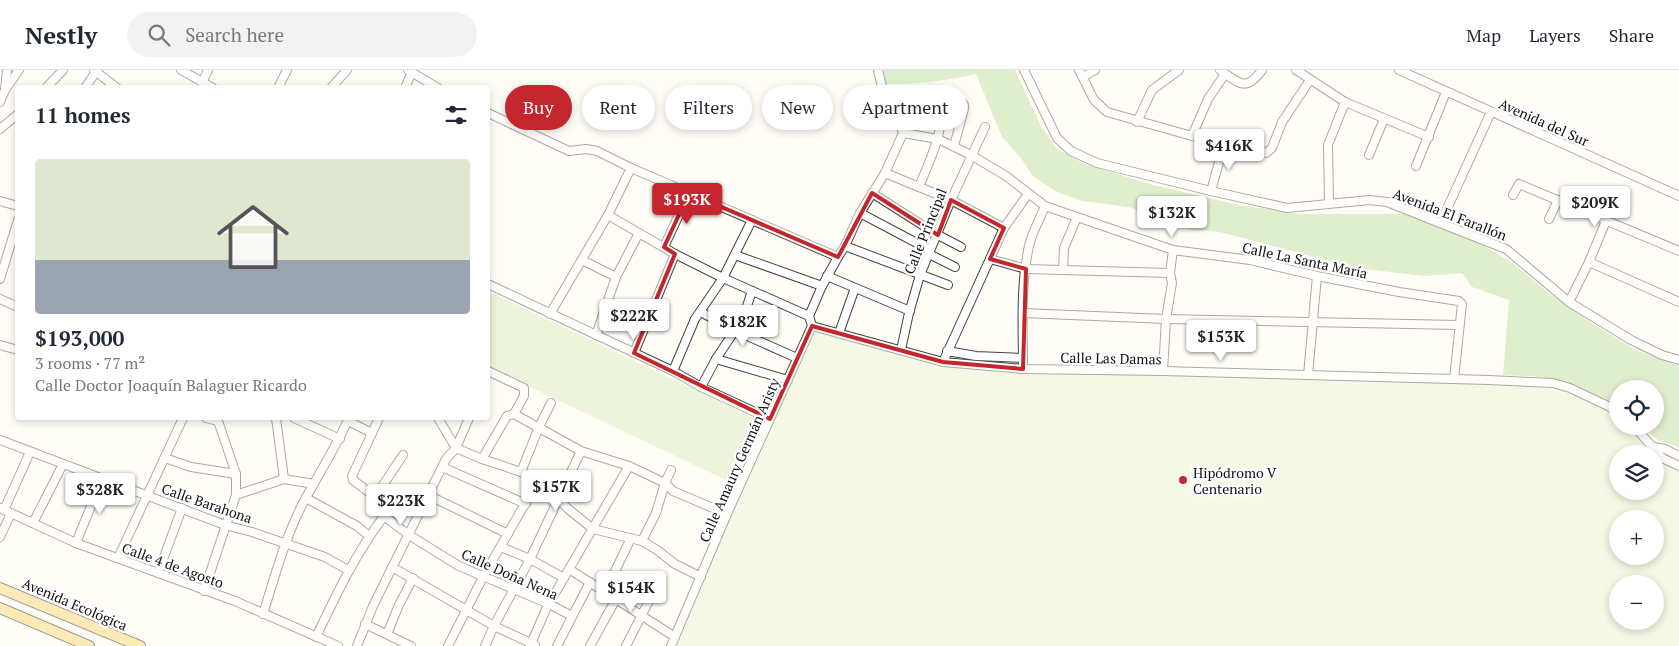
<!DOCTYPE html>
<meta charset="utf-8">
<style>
body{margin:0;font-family:"PT Serif",serif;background:#f2f2f3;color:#1f2937;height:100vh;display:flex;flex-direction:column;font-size:19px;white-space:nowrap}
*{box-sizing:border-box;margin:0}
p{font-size:16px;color:#747a83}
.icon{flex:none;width:28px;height:28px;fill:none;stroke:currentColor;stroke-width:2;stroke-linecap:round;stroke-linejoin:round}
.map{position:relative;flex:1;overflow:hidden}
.side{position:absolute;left:15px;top:15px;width:475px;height:335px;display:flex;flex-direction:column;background:#fff;border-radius:5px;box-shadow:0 2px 8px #0003}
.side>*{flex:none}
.guide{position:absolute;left:505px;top:15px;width:475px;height:45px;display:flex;gap:10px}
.tools{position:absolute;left:1609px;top:310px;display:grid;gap:10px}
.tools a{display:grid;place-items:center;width:55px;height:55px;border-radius:50%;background:#fff;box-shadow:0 2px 8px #0003;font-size:25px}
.price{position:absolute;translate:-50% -42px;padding:0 11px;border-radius:5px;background:#fff;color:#222;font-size:16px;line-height:32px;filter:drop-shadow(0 1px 2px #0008)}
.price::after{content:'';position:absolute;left:50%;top:30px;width:15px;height:11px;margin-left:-8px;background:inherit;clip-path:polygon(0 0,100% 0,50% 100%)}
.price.on{background:#c4262e;color:#fff}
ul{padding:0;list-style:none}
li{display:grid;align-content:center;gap:10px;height:265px;padding:0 20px}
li+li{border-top:1px solid #e0e1e3}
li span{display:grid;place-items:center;height:155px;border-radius:5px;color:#555}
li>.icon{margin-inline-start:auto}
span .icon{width:90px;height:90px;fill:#fffc;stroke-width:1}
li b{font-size:21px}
h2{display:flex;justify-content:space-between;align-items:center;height:60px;padding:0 20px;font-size:21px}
.pill{padding:0 18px;border-radius:22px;background:#fff;box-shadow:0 2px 8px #0003;font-size:18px;line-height:45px}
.pill.on{background:#c4262e;color:#fff}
header{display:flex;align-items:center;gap:30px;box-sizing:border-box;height:70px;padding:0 25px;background:#fff;border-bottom:1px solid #e0e1e3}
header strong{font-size:24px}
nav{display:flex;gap:28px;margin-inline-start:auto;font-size:18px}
.search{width:350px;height:45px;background:#f2f2f3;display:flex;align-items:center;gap:12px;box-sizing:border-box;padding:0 18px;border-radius:28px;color:#747a83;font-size:19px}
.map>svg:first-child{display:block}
.green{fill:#d5ebbd}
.forest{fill:#b9dc9c}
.pitch{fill:#e6f2cf;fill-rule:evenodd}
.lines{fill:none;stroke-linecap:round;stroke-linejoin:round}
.minor-casing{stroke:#444;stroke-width:10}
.major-casing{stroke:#222;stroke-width:12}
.minor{stroke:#fff;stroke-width:8}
.major{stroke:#f9d66b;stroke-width:10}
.marked{fill:none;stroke:#c4262e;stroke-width:4;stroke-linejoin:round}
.poi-dot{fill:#c4262e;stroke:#fff;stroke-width:2}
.labels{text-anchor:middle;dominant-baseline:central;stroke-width:5;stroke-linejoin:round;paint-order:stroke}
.street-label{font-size:14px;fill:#111;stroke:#fff}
.poi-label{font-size:14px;fill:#111;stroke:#fff;text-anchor:start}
</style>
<header>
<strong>Nestly</strong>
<div class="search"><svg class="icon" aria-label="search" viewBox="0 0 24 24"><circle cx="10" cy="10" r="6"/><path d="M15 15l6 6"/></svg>Search here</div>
<nav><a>Map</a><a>Layers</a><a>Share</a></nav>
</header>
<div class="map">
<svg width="1679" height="576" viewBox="0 0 1679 576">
<rect width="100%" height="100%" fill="#fffdf5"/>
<path class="green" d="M488,221L758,350L730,412L488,297Z"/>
<path class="forest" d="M883,0H1015L1041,56L1057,79L1082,93L1153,115L1239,135L1301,144H1419L1451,156L1516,195L1545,220L1596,256L1636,280L1679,296V377L1658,370L1641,356H1655V319H1618L1617,339C1602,329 1587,319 1569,313C1549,306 1524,306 1503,305L1509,230L1472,217L1462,203L1425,206L1355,198L1220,162L1191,160L1129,137L1082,131L1057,122L1033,106L1021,88L1002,67L976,4C946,11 916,14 886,14Z"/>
<path class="pitch" d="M819,262L909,285L1023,302L1525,315C1560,318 1588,328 1617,347L1618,356H1629L1653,384H1618V421H1655V387C1662,395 1668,396 1679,399V576H674L810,269L812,265ZM1618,449H1655V486H1618ZM1618,514H1655V551H1618Z"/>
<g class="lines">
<defs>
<g id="minor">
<path d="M94,0L117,18"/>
<path d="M181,0L213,18"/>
<path d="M408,0L438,18"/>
<path d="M1024,0L1057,68L1071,81L1097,93L1211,121L1287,138L1370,130L1387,132L1506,179L1569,232L1631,270L1662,285L1679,290"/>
<path d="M1079,0L1094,30L1107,42L1192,66L1266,83L1272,78L1282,52L1310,10"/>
<path d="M1220,0C1240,14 1246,22 1262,0"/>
<path d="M1296,0L1345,32L1429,67"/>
<path d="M1399,0L1679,126"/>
<path d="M1083,7L1095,0"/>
<path d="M203,11L208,0"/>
<path d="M46,18L63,0"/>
<path d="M85,18L97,0"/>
<path d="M278,18L287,0"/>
<path d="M331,18L347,0"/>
<path d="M405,18L412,2"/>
<path d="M5,20L7,0"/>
<path d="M0,32L5,20L19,0"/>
<path d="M895,40L961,32L964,35V39L954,76"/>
<path d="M488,43L569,81L586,79L597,81L631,98L838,187"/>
<path d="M1137,52L1152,20L1179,0"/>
<path d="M0,59L18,44"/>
<path d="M903,63L938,69L971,85L1006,106L1045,136L1173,180L1250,190L1317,206L1399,222L1459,231L1462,234L1454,309"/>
<path d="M1192,66L1208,29L1225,4"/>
<path d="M1369,85L1384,49"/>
<path d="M1416,96L1446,22"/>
<path d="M885,103L951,130L1004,158"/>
<path d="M919,117C931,87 942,67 942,34"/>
<path d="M1211,121L1224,74"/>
<path d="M872,123L938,165L961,177"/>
<path d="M1513,125L1519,114L1679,181"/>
<path d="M0,131L18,136"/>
<path d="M1329,133L1328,75L1345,32"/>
<path d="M860,143L930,180"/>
<path d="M608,145L675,184L723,208L809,246"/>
<path d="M1549,149L1558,130"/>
<path d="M1441,152L1491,42"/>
<path d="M845,176L948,215"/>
<path d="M664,177L689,123"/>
<path d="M929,184L955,197"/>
<path d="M735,185L822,216"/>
<path d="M990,189L1026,199L1170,203"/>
<path d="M582,190L616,207"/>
<path d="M1589,192L1679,232"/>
<path d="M1063,200L1064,178L1077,147"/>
<path d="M827,206L910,241"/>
<path d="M0,209L18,150"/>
<path d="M488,214L673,301L701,317L770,349"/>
<path d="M0,229L18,237"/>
<path d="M1569,232L1589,192L1606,151"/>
<path d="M701,242L734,260L797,288"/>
<path d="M1023,243L1166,249L1459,255"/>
<path d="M550,244L608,145L631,98"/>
<path d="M812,256L943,292L1023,299L1163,301L1489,310L1553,313L1570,318L1610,337L1618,343"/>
<path d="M839,263L855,218"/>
<path d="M596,265L616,207L639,163"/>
<path d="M0,275L18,280"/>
<path d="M901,280L909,243L920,205L951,130L985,57"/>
<path d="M947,281L976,286L1023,288"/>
<path d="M634,283L675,184"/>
<path d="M716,289L788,310"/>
<path d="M943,292L1004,158L1028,124"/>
<path d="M1023,299C1023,259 1020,216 1029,176C1032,162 1040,149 1045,136"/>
<path d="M488,301L524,318V326L514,344"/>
<path d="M673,301L695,249L723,208L752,150"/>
<path d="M1163,301L1166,249L1172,213L1170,203L1173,180"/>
<path d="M1308,305L1317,206"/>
<path d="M701,317L716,289L743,248L752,221"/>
<path d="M514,344L581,381L629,396L665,413L673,421L727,444"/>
<path d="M206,348L218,351"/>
<path d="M276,348L284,409"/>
<path d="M294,348L340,369"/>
<path d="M379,348L352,406L353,410L375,427L403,385"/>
<path d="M438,348L456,378L482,389L521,402L538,411L558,428L567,438L593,459L642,471L657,480L675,494L701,507"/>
<path d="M348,351L372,363"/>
<path d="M1634,356L1662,388L1679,396"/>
<path d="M0,370L225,455L252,462L325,487L348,500"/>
<path d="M1654,377L1665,379L1679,386"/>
<path d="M165,388L191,397L236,404"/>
<path d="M482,389L507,346L514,344"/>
<path d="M442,397L526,434"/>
<path d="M521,402L539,357L551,333"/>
<path d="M236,425L284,409L314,414"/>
<path d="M428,425L508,464"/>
<path d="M375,427L374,436L384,446L409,465L459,496L549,534L572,546"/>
<path d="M306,428L357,456L369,466"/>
<path d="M0,438L76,473L235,531L338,576"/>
<path d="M4,440L30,382"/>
<path d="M33,453L63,394"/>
<path d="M0,467L11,443"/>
<path d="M642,471L656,443L665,413L671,400"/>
<path d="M76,473L102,409"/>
<path d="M501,477L530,489L564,508"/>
<path d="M118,488L183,348"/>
<path d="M392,497L494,556L535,575"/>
<path d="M569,499L675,567"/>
<path d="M158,503L182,438"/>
<path d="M204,521L236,425V404L217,348"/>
<path d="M605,522L631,468"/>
<path d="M263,544C274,509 284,472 300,439C316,408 335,379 349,348"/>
<path d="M365,554L411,576"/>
<path d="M387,564L399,535L413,508"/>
<path d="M316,567C336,525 356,483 384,446"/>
<path d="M357,576L373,536L446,389L456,378L469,348"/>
<path d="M448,576L483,507L538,411"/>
<path d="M485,576L494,556L530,489L581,381"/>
<path d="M530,576L547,537L629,396"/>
<path d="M557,576L590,512"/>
<path d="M590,576L616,529"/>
<path d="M626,576L655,519"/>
<path d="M671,576L727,444L812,256L809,246L822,216L838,187L845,176L860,143L885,103L903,63L895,40L885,29L878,0"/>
</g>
<g id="major">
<path d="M0,518L140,576"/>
<path d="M0,538L89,576"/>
</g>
</defs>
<use href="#minor" class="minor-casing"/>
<use href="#major" class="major-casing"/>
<use href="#minor" class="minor"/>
<use href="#major" class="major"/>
</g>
<path d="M0 0H1679V576H0ZM689,123L838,187L872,123L938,165L951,130L1004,158L990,189L1026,199L1023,299L943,292L812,256L770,349L634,283L675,184L664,177Z" fill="#fffdf5" fill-opacity=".55" fill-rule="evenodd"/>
<path class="marked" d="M689,123L838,187L872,123L938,165L951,130L1004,158L990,189L1026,199L1023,299L943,292L812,256L770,349L634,283L675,184L664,177Z"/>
<circle class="poi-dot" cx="1183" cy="410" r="5"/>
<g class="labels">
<g class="street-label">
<text transform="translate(1544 52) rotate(24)">Avenida del Sur</text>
<text transform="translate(1450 144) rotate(21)">Avenida El Farallón</text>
<text transform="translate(925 161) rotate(-68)">Calle Principal</text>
<text transform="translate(1305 190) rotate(12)">Calle La Santa María</text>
<text transform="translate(1111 288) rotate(1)">Calle Las Damas</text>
<text transform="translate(739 390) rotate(-66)">Calle Amaury Germán Aristy</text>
<text transform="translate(207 433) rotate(19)">Calle Barahona</text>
<text transform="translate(173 495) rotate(20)">Calle 4 de Agosto</text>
<text transform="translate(510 504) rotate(24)">Calle Doña Nena</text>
<text transform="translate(75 534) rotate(23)">Avenida Ecológica</text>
</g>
<g class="poi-label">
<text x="1193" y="402">Hipódromo V<tspan x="1193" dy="16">Centenario</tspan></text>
</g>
</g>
</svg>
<div class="tools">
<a><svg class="icon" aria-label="locate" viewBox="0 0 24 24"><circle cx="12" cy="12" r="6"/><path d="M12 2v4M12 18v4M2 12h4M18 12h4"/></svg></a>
<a><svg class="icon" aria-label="layers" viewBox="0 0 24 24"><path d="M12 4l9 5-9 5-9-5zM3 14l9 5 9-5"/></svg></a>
<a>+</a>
<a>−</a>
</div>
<b class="price" style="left:1229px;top:101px">$416K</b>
<b class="price on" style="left:687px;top:155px">$193K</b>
<b class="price" style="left:1595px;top:158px">$209K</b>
<b class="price" style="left:1172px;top:168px">$132K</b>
<b class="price" style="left:634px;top:271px">$222K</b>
<b class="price" style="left:743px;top:277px">$182K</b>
<b class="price" style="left:1221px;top:292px">$153K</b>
<b class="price" style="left:556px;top:442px">$157K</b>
<b class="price" style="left:100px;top:445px">$328K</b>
<b class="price" style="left:401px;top:456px">$223K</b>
<b class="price" style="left:631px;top:543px">$154K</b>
<div class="guide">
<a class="pill on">Buy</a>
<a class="pill">Rent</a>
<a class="pill">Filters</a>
<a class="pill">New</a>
<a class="pill">Apartment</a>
</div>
<section class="side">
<h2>11 homes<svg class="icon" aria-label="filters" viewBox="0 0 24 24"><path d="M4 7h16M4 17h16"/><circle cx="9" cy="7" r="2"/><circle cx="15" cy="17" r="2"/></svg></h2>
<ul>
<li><span style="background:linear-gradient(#dfe7d0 65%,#9aa5b1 0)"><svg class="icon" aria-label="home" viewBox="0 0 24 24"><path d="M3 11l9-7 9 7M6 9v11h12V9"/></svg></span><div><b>$193,000</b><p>3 rooms · 77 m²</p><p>Calle Doctor Joaquín Balaguer Ricardo</p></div></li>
</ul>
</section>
</div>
